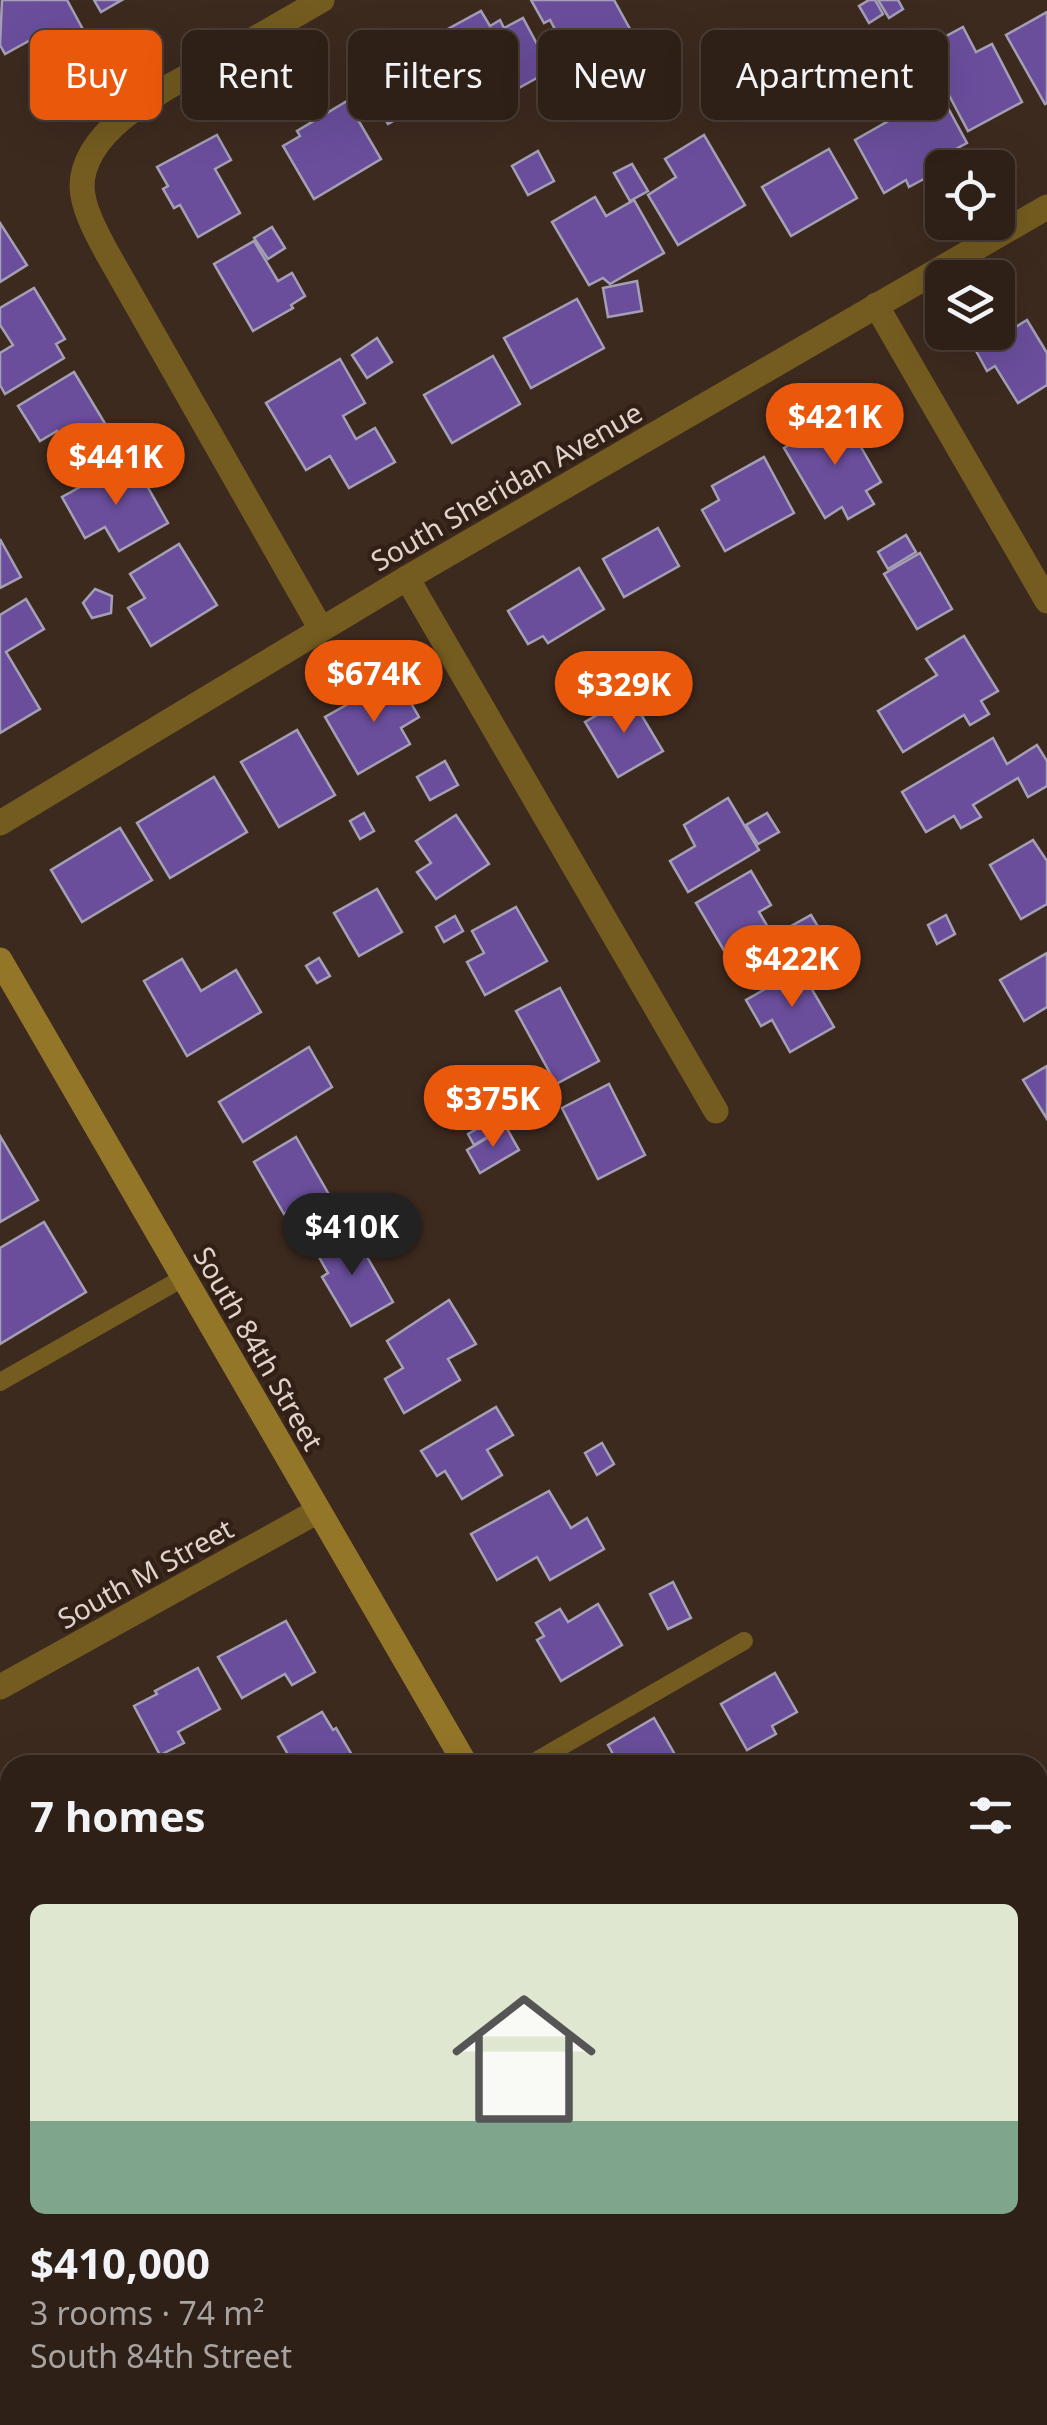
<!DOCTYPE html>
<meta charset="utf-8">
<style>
body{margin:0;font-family:"Noto Sans",sans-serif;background:#362820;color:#f1f3f6;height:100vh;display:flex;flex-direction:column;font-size:38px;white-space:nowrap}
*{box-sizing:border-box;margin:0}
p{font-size:32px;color:#a7a3a1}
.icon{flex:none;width:55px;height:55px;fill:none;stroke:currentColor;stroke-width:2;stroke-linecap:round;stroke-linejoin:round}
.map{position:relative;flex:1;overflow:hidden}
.drawer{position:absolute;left:0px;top:1755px;width:1048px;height:670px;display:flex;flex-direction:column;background:#2e2017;border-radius:30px 30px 0 0;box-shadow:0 10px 40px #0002,0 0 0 2px #493e36}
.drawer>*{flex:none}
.hud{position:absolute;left:30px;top:30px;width:988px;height:90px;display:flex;gap:20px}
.fabs{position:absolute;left:925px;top:150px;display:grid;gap:20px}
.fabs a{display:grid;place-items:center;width:90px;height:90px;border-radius:15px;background:#2e2017;box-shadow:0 10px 40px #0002,0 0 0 2px #493e36;font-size:50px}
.price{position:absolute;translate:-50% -85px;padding:0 22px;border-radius:35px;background:#ea580c;color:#fff;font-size:32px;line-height:65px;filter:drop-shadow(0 2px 5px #0008)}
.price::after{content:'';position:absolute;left:50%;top:60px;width:30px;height:22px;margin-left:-15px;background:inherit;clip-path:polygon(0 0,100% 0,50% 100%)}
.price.active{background:#222;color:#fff}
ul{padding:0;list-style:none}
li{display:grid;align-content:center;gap:20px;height:530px;padding:0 30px}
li+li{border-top:2px solid #493e36}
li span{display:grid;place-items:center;height:310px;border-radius:15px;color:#555}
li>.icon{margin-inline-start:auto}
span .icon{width:180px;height:180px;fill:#fffc;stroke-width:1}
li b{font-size:42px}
h2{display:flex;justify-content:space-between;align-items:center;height:120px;padding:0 30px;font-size:42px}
.pill{padding:0 35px;border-radius:15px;background:#2e2017;box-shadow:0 10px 40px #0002,0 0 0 2px #493e36;font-size:35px;line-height:90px}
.pill.active{background:#ea580c;color:#fff}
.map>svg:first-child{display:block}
.building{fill:#6a4e9c;stroke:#a59fb6;stroke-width:2.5}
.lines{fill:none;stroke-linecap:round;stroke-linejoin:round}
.service{stroke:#745c20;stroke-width:18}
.minor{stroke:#745c20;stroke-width:25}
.tertiary{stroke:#745c20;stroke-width:25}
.secondary{stroke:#947629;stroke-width:25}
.labels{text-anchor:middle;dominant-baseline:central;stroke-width:9;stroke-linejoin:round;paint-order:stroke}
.street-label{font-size:28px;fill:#e0d3cc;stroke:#322016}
</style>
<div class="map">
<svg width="1047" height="2425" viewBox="0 0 1047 2425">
<rect width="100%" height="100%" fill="#3d2a1f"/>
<g class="building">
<path d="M2,0H67L86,35L47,56L36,37L5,54L0,45Z"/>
<path d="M94,0H122L101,12Z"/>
<path d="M531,0H614L630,29L576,60L561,33L558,35L550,20L544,23Z"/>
<path d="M869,0H875L883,14L869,23L859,6Z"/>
<path d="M878,0H898L903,9L889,18Z"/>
<path d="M481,11L490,26L500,20L504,28L523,18L551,70L494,102L472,63L466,66L446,30Z"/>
<path d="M1047,12V103L1045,104L1006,35Z"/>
<path d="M963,27L976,52L992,44L1022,102L968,131L924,48Z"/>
<path d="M431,44L455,85L388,124L364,84Z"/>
<path d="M718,48L730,67L715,76L703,57Z"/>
<path d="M914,78L935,116L948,108L967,143L937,159L942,169L909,187L906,180L884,193L855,140L890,120L878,98Z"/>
<path d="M347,101L381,159L314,199L283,146L300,136L297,131Z"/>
<path d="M217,135L231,160L215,169L240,213L198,237L180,205L174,208L163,189L168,186L157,167Z"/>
<path d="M704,135L745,205L678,245L648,195L676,177L665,159Z"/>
<path d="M829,149L857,198L791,236L762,187Z"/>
<path d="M538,151L554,181L528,195L512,166Z"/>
<path d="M632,164L648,191L630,201L614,173Z"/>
<path d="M595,197L606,216L634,200L664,253L610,284L603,278L589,285L552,222Z"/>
<path d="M0,223L27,265L0,282Z"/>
<path d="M272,227L285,248L268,259L254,238Z"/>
<path d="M254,241L278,281L292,273L305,296L291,305L293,308L253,331L214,264Z"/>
<path d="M637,281L642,311L608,317L603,288Z"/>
<path d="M34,288L65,339L56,344L64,358L5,394L0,385V353L13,345L0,325V308Z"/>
<path d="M577,299L604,348L531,388L504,338Z"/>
<path d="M1027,320L1047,353V385L1018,403L995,366L987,371L975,349L982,345L980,342L1001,329L1004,334Z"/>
<path d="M377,338L392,362L367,378L352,355Z"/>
<path d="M493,356L520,404L452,443L424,395Z"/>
<path d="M340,359L365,403L343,416L356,439L375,428L395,462L349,488L330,456L306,470L266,403Z"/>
<path d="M74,372L115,440L76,463L57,431L40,441L18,406Z"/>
<path d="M842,414L881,482L866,491L874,504L848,519L842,507L825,518L784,448Z"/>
<path d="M764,457L794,513L725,551L702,510L719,500L712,486Z"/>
<path d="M122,464L132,482L142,477L168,523L119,551L105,527L85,538L62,497Z"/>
<path d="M658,528L679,566L624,597L603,559Z"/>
<path d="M906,535L916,552L888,569L878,552Z"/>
<path d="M0,539L21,577L0,588Z"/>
<path d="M179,544L217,605L151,646L128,608L145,598L130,574Z"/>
<path d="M920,553L952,609L917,629L884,574Z"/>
<path d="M579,568L604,609L548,643L543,636L528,644L508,611Z"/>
<path d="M95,589L112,596L111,613L92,618L83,603Z"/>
<path d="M26,599L44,629L6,652L40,709L0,733V615Z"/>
<path d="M964,636L998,691L981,701L989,714L970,725L964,715L903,752L878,711L937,675L926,659Z"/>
<path d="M396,677L419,717L401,728L410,744L358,774L325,717Z"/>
<path d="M630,696L663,751L618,777L585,722Z"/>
<path d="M297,730L335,795L279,827L241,762Z"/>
<path d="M993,738L1007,764L1037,745L1047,761V786L1028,797L1018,778L973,805L981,817L961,828L954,816L926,832L902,792Z"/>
<path d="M445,761L458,785L430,800L417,777Z"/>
<path d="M214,777L247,832L170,878L137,823Z"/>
<path d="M728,798L759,850L688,892L670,861L695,846L684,825Z"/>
<path d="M364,813L374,831L360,839L350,821Z"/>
<path d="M767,813L779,832L758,844L746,825Z"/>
<path d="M456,815L489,864L436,899L417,872L431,863L416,841Z"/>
<path d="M120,828L152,880L82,922L51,870Z"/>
<path d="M1033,840L1047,861V904L1021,919L990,865Z"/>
<path d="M751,871L771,905L759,912L772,934L729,959L696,903Z"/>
<path d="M377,889L402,932L359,956L334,913Z"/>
<path d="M516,907L547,961L485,995L467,962L484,953L472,931Z"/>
<path d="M811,915L825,938L798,954L784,930Z"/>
<path d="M946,915L955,934L937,944L928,925Z"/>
<path d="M455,916L463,931L444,942L436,927Z"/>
<path d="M1047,953V1007L1024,1021L1000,980Z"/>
<path d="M319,958L330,976L317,983L306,966Z"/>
<path d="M182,959L201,991L236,970L261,1012L187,1056L144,981Z"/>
<path d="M800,969L834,1027L790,1052L772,1020L761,1026L746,1000Z"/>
<path d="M560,988L599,1061L556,1084L516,1011Z"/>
<path d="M309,1047L332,1087L243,1142L219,1102Z"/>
<path d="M1047,1066V1119L1023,1080Z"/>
<path d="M609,1084L645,1155L598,1179L562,1108Z"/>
<path d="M490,1103L502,1128L474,1145L468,1134L480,1127L472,1114Z"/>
<path d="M506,1127L519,1150L480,1173L467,1150Z"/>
<path d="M0,1136L38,1200L0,1222Z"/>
<path d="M296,1137L339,1212L303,1233L290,1210L284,1214L254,1162Z"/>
<path d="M44,1222L86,1292L0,1344V1248Z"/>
<path d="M351,1229L393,1302L351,1326L322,1277L328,1273L315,1250Z"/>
<path d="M449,1300L476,1344L448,1359L460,1380L404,1413L385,1379L403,1368L387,1341Z"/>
<path d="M496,1407L513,1435L487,1450L502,1475L462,1499L445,1471L437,1476L421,1451Z"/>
<path d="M602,1443L614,1464L597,1475L585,1453Z"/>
<path d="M549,1491L571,1528L587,1518L604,1549L550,1580L537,1557L497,1580L471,1534Z"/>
<path d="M673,1582L691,1618L668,1629L650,1594Z"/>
<path d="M598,1604L622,1645L561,1681L537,1640L544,1636L536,1623L560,1609L568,1622Z"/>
<path d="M286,1621L315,1672L292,1685L285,1674L242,1698L218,1657Z"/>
<path d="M198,1668L220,1709L178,1732L184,1743L160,1755L134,1706L157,1694L155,1691Z"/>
<path d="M775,1673L797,1712L772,1726L776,1734L747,1750L721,1704Z"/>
<path d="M322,1712L333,1730L336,1728L358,1765H294L278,1737Z"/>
<path d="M654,1718L681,1765H619L608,1745Z"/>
<path d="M10,1823V1879L0,1863V1833Z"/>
<path d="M1047,2318V2357L1038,2362V2323Z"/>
<path d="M619,2415H648L631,2425H624Z"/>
</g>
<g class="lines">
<g class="service">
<path d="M0,1382L183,1278"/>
<path d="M529,1765L744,1641"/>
</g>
<g class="minor">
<path d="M876,305L1047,601"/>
<path d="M407,578L716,1111"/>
<path d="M321,629L106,251C96,232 83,209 82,187C82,126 171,86 216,61C251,41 287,20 322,0"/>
<path d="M0,1687L318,1511"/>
</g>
<path class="tertiary" d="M0,823L407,578L1047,207"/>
<g class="secondary">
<path d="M0,960L466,1765"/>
<path d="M844,2415L850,2425"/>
</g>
</g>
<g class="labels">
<g class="street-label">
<text transform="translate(506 486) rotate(-30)">South Sheridan Avenue</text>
<text transform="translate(259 1348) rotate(60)">South 84th Street</text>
<text transform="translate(145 1573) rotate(-29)">South M Street</text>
</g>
</g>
</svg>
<div class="fabs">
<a><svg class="icon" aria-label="locate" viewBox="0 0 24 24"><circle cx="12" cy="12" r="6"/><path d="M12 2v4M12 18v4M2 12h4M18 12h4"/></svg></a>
<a><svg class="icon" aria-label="layers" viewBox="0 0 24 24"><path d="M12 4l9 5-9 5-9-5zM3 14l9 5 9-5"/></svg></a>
</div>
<b class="price" style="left:835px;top:468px">$421K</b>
<b class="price" style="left:116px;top:508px">$441K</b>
<b class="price" style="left:374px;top:725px">$674K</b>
<b class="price" style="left:624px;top:736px">$329K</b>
<b class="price" style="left:792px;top:1010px">$422K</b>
<b class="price" style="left:493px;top:1150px">$375K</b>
<b class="price active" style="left:352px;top:1278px">$410K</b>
<div class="hud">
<a class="pill active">Buy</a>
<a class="pill">Rent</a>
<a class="pill">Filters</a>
<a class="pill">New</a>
<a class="pill">Apartment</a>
</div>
<section class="drawer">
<h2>7 homes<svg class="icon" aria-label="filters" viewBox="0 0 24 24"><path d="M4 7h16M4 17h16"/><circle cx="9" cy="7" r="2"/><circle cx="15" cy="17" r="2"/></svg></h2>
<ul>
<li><span style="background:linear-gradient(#dfe7d0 70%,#7fa58c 0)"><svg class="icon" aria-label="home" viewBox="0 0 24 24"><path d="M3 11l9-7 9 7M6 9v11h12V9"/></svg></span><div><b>$410,000</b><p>3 rooms · 74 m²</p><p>South 84th Street</p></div></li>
</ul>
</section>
</div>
